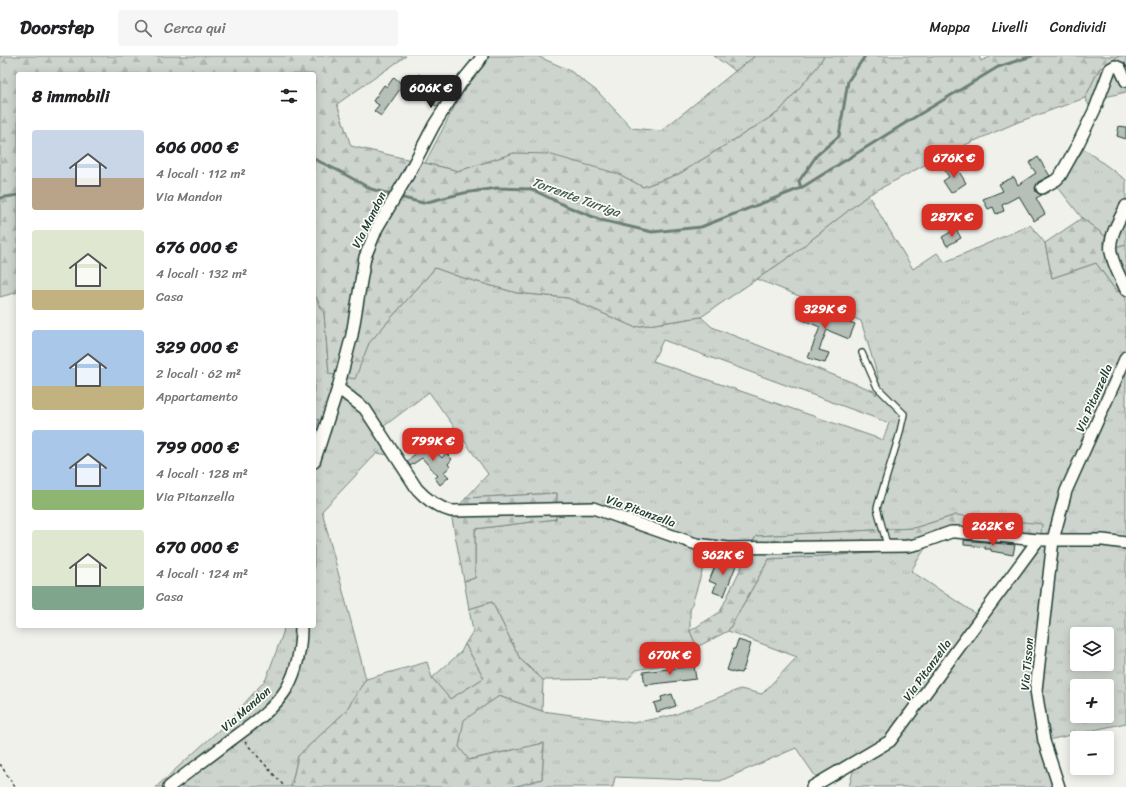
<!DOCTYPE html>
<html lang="it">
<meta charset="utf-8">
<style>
body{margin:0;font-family:Sriracha,sans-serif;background:#f6f6f6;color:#202124;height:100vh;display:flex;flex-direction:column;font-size:15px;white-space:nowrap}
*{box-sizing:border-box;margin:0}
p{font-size:13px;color:#757577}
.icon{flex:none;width:22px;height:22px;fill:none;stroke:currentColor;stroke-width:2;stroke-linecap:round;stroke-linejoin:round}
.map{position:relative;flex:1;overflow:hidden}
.side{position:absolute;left:16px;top:16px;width:300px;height:556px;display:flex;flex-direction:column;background:#fff;border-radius:4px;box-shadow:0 2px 10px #0003}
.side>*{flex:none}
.tools{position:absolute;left:1070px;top:571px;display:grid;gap:8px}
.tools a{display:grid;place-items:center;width:44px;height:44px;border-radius:4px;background:#fff;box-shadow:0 2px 10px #0003;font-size:20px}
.price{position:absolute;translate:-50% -34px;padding:0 9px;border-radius:8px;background:#d93025;color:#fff;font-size:13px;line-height:26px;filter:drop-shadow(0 1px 2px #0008)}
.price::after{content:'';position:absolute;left:50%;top:24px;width:12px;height:9px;margin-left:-6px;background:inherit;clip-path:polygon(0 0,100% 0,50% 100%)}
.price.current{background:#222;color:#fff}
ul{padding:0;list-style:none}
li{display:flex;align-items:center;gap:12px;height:100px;padding:0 16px}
li span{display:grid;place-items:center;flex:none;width:112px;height:80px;border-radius:4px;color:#555}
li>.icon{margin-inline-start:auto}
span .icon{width:48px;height:48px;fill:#fffc;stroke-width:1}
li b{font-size:17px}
h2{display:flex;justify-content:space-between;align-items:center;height:48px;padding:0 16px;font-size:17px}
header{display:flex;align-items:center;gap:24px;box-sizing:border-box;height:56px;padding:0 20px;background:#fff;border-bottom:1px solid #e0e0e0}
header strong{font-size:19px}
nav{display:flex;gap:22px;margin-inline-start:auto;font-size:14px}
.search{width:280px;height:36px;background:#f6f6f6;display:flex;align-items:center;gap:10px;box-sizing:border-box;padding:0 14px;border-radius:4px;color:#757577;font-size:15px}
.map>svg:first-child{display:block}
.grass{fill:url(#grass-tufts);stroke:#768880;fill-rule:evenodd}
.forest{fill:url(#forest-firs);stroke:#768880}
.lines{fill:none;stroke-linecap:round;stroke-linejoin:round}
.stream{stroke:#6c8077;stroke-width:3}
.building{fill:#b6bfb8;stroke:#1f3d34}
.lane-casing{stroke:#1f3d34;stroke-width:8}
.street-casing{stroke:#1f3d34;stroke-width:14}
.path{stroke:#1f3d34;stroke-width:1.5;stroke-dasharray:3 3;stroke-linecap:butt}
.lane{stroke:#fdfcf7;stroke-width:5.5}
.street{stroke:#fdfcf7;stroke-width:11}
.labels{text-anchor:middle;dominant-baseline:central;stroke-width:3.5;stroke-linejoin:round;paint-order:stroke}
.street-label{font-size:12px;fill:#1f3d34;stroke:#fdfcf7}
.water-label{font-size:13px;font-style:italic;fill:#455e56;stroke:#fdfcf7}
</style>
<header>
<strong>Doorstep</strong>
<div class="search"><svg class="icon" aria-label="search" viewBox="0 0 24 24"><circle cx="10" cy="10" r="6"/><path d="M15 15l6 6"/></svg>Cerca qui</div>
<nav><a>Mappa</a><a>Livelli</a><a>Condividi</a></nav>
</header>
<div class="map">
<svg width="1126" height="731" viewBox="0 0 1126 731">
<defs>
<pattern id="grass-tufts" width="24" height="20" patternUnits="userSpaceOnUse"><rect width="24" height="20" fill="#cdd3cd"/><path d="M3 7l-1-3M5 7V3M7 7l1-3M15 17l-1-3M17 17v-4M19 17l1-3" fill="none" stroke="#b0b6b1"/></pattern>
<pattern id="forest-firs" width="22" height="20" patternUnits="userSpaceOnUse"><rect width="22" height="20" fill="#cdd3cd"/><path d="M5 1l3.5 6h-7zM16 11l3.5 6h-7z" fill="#b0b6b1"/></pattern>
</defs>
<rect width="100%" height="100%" fill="#f0f1eb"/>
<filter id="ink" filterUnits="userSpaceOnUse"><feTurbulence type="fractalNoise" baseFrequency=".025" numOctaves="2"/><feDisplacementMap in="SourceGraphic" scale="8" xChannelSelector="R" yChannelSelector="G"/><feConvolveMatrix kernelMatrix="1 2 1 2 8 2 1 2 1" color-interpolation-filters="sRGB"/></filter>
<g filter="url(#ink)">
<g class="grass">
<path d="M487,0H537L569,14L598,36L632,72L661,75L754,0H824L818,10L779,56L679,118L643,131L619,118L514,97L459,115L425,107L459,42Z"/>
<path d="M1119,0H1126V36L1105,41L1096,62L1085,42L1099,13Z"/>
<path d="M1084,93L1126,124V189L1119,191L1082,162L1057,130Z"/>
<path d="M868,139L913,213L937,197L945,206L1030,169L1045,187L1052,222L1096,207L1116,235L1126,230V667L1048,684L1063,731H849L855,707L820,727L796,692L720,725L615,721L613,731H513L542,723L544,687L468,704L459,691L463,664L499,640L542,655L633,667L674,659L740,633L762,638L797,601L728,575L769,503L872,497L927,489L911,515L985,564L1040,489L956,459L914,472L756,480L745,503L707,499L690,555V575L697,591L695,603L636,614L628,623L543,624L520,603L492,546L469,553L464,525L475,522V473L556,463L557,437L466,442L488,418L429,336L375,377L389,399L377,397L322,455L366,623L345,656L298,700L291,731H156L229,665L266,623L283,577L284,570H314V379L319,363L314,365V237L324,257L329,318L354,322L369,287L435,212L460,221L517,237L568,242L634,271L701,261L712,271L874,335L876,339L878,321L861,265L757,223L792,199ZM663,284L889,367L883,384L653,305ZM1077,578H1107V608H1077ZM1077,630H1107V660H1077Z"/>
<path d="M465,588L484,622L450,643L432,622L461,596Z"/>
</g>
<g class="forest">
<path d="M0,0H406L337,48L351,90L459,115L514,97L548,98L619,118L643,131L679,118L779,56L818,10L824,0H979L981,5L992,0H1119L1099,13L1085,42L1018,66L949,96L868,139L792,199L701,261L634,271L568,242L517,237L460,221L435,212L369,287L355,323L329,318L324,257L314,237V18H18V236L0,241Z"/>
<path d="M714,0H753L754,1L735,15Z"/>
<path d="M1082,162L1119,191L1126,189V230L1117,236L1096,207L1052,222L1045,187Z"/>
<path d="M557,437L556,463L475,473V522L464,525L451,458L466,442Z"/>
<path d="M956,459L1042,468L1040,489L952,478L927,489L872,497L769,503L728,575L697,591L690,575L720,556L756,480L914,472Z"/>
<path d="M492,546L520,603L543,624L542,655L499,640L464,664L459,691L469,704L544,687L542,723L513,731H291L298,700L345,656L366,623L427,606L432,622L450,643L484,622L465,588L473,575L469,553Z"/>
</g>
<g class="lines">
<g class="stream">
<path d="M314,103L339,115L371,133L393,139"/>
<path d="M801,132L915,61L998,11L1032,0"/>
<path d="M399,141L423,147L464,137L497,132L531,133L566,150L601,164L652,176L701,171L801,132L799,125L817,99L839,80L848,25L865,0"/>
<path d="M0,142L18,139"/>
</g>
</g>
<g class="building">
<path d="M419,18L445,39L438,51L431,47L432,45L419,34L421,30L415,26Z"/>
<path d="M394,21L403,29L381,60L374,55L379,49L373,45L384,29L387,31Z"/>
<path d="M1119,70L1126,71V83L1117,80Z"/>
<path d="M1038,101L1050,120L1038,126L1035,132L1036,136L1042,139L1036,142L1045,158L1034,165L1019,140L1002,149L1004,155L996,158L993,151L988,153L983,143L1003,135L999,128L1014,121L1018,129L1036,117L1029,107Z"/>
<path d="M955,109L966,127L951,137L943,125L949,121L945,115Z"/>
<path d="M956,173L961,182L947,190L942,181Z"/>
<path d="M803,251L831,260V259L855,268L849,283L827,274L819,294L829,297L825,307L808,302L820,271L798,262Z"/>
<path d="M428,387L442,402L446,397L452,403L448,408L450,411L444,416L449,421L440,429L435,422L438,420L422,402L410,410L407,405Z"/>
<path d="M964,484L1015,489L1013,499L991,495V493H985V491L964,489Z"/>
<path d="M718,503L725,506L727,503L737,507L724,540L713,536L716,528L709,525Z"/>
<path d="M738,584L751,588L743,615L742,614L741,617L736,616V617L727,614L734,593H735Z"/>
<path d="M694,610L696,623L645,629L643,616Z"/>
<path d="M672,638L676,650L657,656L654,647L662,645L661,641Z"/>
</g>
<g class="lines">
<defs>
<path id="lane" d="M862,297L877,331L904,358L899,380L877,452L887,489"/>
<g id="street">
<path d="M1042,132L1056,124L1060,120L1078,88L1095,53L1110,13L1115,10L1120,12L1126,25"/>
<path d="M1126,150C1120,163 1108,181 1111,196C1113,209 1121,222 1126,234"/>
<path d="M338,332L365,353L417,433C427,444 437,451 451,455L593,452L696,488L728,492L909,490L918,488L951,476H956L1038,484H1103L1126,487"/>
<path d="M314,406L338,332L352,279L365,201L377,172L408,119L434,69L461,27L479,5L482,0"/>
<path d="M169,731C188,716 208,702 227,687C248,671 273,655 287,632C298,613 301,591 301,570"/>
<path d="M812,731L890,685L1038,484"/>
<path d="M1059,731L1044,685L1036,634L1053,484L1066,435L1126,301"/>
</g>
</defs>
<use href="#lane" class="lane-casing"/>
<use href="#street" class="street-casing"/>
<g class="path">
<path d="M245,686L284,730"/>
<path d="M0,708L15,731"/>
</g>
<use href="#lane" class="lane"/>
<use href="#street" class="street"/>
</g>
</g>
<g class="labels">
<g class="street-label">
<text transform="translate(369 164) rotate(-63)">Via Mandon</text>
<text transform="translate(1094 342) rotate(-66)">Via Pitanzella</text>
<text transform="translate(641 455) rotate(20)">Via Pitanzella</text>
<text transform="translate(1027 608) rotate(-85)">Via Tisson</text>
<text transform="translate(927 614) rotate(-54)">Via Pitanzella</text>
<text transform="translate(246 653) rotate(-41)">Via Mandon</text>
</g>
<g class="water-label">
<text transform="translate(576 141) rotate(20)">Torrente Turriga</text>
</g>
</g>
</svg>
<div class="tools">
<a><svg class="icon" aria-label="layers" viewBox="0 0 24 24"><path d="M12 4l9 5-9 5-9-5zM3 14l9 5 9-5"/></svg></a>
<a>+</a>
<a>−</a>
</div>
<b class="price current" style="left:431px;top:53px">606K €</b>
<b class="price" style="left:954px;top:123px">676K €</b>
<b class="price" style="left:952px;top:182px">287K €</b>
<b class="price" style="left:825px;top:274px">329K €</b>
<b class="price" style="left:433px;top:406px">799K €</b>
<b class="price" style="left:993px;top:491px">262K €</b>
<b class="price" style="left:723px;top:520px">362K €</b>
<b class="price" style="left:670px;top:620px">670K €</b>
<section class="side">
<h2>8 immobili<svg class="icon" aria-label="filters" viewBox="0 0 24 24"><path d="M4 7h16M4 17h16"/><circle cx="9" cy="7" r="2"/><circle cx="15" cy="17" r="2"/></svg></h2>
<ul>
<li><span style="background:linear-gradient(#c9d6e8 60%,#b9a48a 0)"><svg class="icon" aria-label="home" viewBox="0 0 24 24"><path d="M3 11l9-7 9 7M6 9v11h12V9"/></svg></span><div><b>606 000 €</b><p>4 locali · 112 m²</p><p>Via Mandon</p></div></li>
<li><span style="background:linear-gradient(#dfe7d0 75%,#c2b280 0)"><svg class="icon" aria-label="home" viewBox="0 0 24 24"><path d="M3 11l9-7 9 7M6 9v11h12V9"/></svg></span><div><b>676 000 €</b><p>4 locali · 132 m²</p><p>Casa</p></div></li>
<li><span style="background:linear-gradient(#a9c7e8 70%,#c2b280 0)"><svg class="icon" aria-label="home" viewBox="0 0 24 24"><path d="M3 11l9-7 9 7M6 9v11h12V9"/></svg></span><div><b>329 000 €</b><p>2 locali · 62 m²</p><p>Appartamento</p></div></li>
<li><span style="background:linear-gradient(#a9c7e8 75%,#8fb573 0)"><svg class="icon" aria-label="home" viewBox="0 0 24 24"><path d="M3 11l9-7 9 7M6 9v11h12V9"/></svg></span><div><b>799 000 €</b><p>4 locali · 128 m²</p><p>Via Pitanzella</p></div></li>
<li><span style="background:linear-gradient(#dfe7d0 70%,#7fa58c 0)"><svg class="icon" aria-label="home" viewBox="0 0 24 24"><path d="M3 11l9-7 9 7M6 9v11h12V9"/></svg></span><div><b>670 000 €</b><p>4 locali · 124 m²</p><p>Casa</p></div></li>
</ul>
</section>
</div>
